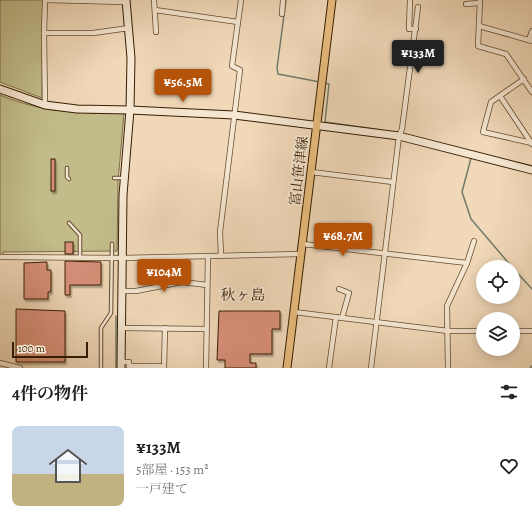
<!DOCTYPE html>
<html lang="ja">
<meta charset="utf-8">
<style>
body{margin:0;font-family:Alegreya,"Noto Serif JP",serif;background:#f2f2f2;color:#222;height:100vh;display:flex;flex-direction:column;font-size:15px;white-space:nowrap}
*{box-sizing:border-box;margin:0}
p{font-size:13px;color:#767676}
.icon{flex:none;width:22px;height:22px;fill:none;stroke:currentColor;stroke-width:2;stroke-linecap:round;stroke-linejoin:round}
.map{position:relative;height:368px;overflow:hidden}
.panel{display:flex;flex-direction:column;background:#fff;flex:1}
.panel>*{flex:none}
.tools{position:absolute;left:476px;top:260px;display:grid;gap:8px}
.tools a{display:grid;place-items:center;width:44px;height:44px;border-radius:50%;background:#fff;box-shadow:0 2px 10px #0003;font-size:20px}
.scale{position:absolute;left:12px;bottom:10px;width:76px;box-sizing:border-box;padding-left:4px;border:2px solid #361e02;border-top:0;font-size:11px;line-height:14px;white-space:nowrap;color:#361e02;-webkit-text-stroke:3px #f5e6d1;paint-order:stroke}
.price{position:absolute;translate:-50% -34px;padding:0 9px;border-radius:4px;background:#b45309;color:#fff;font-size:13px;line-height:26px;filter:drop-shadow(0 1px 2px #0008)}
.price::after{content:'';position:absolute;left:50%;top:24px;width:12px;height:9px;margin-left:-6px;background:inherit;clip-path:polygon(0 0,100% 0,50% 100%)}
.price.active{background:#222;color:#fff}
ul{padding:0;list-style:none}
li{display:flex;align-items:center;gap:12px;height:100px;padding:0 12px}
li span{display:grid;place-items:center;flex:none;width:112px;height:80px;border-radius:8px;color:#555}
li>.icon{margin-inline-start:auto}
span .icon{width:48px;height:48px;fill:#fffc;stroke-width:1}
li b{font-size:17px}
h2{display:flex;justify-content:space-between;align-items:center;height:48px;padding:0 12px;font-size:17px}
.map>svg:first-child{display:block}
.green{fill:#c1bc8a;stroke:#7c6d46}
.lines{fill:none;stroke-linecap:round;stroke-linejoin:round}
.stream{stroke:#727b6b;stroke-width:1.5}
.building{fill:#d9907a;stroke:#361e02;filter:url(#shadow)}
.lane-casing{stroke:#644c30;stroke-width:4.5}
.street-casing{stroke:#644c30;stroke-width:6}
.secondary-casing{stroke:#361e02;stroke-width:9}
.primary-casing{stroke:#361e02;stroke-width:9}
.lane{stroke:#f5e6d1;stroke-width:2.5}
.street{stroke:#f5e6d1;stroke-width:4.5}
.secondary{stroke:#f5e6d1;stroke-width:7}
.primary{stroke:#e8bc7c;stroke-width:7}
.labels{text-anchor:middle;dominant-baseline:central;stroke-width:3.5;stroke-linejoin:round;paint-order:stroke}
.street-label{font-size:14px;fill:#361e02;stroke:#f5e6d1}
.neighbourhood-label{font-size:15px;fill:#361e02;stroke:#f5e6d1}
</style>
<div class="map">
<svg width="532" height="368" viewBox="0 0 532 368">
<defs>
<filter id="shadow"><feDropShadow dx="1.5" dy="2.5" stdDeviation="0" flood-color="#0004"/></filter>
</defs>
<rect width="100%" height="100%" fill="#f0d8b8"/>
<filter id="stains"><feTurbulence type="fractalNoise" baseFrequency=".005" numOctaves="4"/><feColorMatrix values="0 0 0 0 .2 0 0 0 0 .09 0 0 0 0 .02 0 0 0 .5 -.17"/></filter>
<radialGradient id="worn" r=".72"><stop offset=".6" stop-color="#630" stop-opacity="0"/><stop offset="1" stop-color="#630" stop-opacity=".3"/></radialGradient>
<g class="green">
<path d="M0,0H43L42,98L0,82Z"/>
<path d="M0,95C43,113 79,113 124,113L118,182L117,251L3,252V255H0Z"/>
</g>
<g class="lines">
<g class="stream">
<path d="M286,0L277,68L278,74L320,82"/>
<path d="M324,83L329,84L325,122L382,130"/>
<path d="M448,152L461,155"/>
<path d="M471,158L462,192L471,219L512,267"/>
<path d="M513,268L532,289"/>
<path d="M116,368V316"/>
<path d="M530,368L532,366"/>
</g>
</g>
<g class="building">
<rect x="51" y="159" width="4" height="32"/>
<rect x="65" y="242" width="8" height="12"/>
<path d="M65,261L101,262V285H70V295H65Z"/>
<path d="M47,262V270H51V292H48V299H24V263Z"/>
<path d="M16,309L65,311V362H16Z"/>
<path d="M219,311H280V329H272V354H250V363H256V368H225V360H217Z"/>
</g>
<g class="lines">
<defs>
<g id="lane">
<path d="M67,168V177L69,179"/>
<path d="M114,178H123"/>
<path d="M69,223L80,235V258"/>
<path d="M101,368V328L111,313L112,244"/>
</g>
<g id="street">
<path d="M45,0L126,2"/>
<path d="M154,0L156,32"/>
<path d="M410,0L409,29H416"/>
<path d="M480,0L478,46L506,54L532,92"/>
<path d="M45,1L44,33H93L129,28"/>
<path d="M466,4L480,3"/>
<path d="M155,10L238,22"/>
<path d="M282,14L283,0"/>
<path d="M479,26L532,41"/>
<path d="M44,33L45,105"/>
<path d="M529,40L532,31"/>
<path d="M524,79L491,102L483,132L532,143"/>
<path d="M500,96L532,144"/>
<path d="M311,172L393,182"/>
<path d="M303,244L467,263L447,306L448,368"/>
<path d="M221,255L220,232L240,70L232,66L241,0"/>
<path d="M0,257L122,258L301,254"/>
<path d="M467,263L474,241"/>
<path d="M339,289L349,293L342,318"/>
<path d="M121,291H136L182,282L207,285"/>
<path d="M294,312L448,331H483"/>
<path d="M122,328L206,329"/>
<path d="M513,331H532"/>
<path d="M121,362H129V368"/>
<path d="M0,363L20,368"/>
<path d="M129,366H160V368"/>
<path d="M164,368L165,328"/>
<path d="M206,368L208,256"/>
<path d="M329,368L336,317"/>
<path d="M371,368L399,136L402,129L418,7"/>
</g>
<g id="secondary">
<path d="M0,89L45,105L77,109L130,110L234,115L399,136L532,170"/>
<path d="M121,368L123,195L130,110L131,58L126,0"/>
</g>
<path id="primary" d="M287,368L332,0"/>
</defs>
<use href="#lane" class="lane-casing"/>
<use href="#street" class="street-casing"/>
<use href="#secondary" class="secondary-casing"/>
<use href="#primary" class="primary-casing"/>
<use href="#lane" class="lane"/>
<use href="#street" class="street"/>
<use href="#secondary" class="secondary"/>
<use href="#primary" class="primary"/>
</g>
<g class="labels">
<g class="street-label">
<text transform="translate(299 171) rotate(-83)">富山笹津線</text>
</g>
<g class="neighbourhood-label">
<text x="243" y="295">秋ヶ島</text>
</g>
</g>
<rect width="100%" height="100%" filter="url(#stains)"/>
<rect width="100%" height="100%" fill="url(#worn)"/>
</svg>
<div class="tools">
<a><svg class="icon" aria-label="locate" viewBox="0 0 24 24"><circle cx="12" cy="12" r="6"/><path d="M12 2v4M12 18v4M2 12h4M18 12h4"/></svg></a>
<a><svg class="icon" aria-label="layers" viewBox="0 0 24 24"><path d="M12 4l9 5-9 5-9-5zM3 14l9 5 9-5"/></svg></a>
</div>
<div class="scale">100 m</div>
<b class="price active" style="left:418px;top:74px">¥133M</b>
<b class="price" style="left:183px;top:103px">¥56.5M</b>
<b class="price" style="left:343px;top:257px">¥68.7M</b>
<b class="price" style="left:164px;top:293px">¥104M</b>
</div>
<section class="panel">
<h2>4件の物件<svg class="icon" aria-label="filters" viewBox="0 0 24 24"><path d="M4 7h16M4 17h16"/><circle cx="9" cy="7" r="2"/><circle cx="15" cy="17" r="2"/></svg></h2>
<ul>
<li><span style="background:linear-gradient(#c9d6e8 60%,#c2b280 0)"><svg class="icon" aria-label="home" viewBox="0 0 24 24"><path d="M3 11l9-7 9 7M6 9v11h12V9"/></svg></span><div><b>¥133M</b><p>5部屋 · 153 m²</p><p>一戸建て</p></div><svg class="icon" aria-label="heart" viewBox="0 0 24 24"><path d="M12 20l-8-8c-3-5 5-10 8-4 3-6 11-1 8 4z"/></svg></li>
</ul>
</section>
